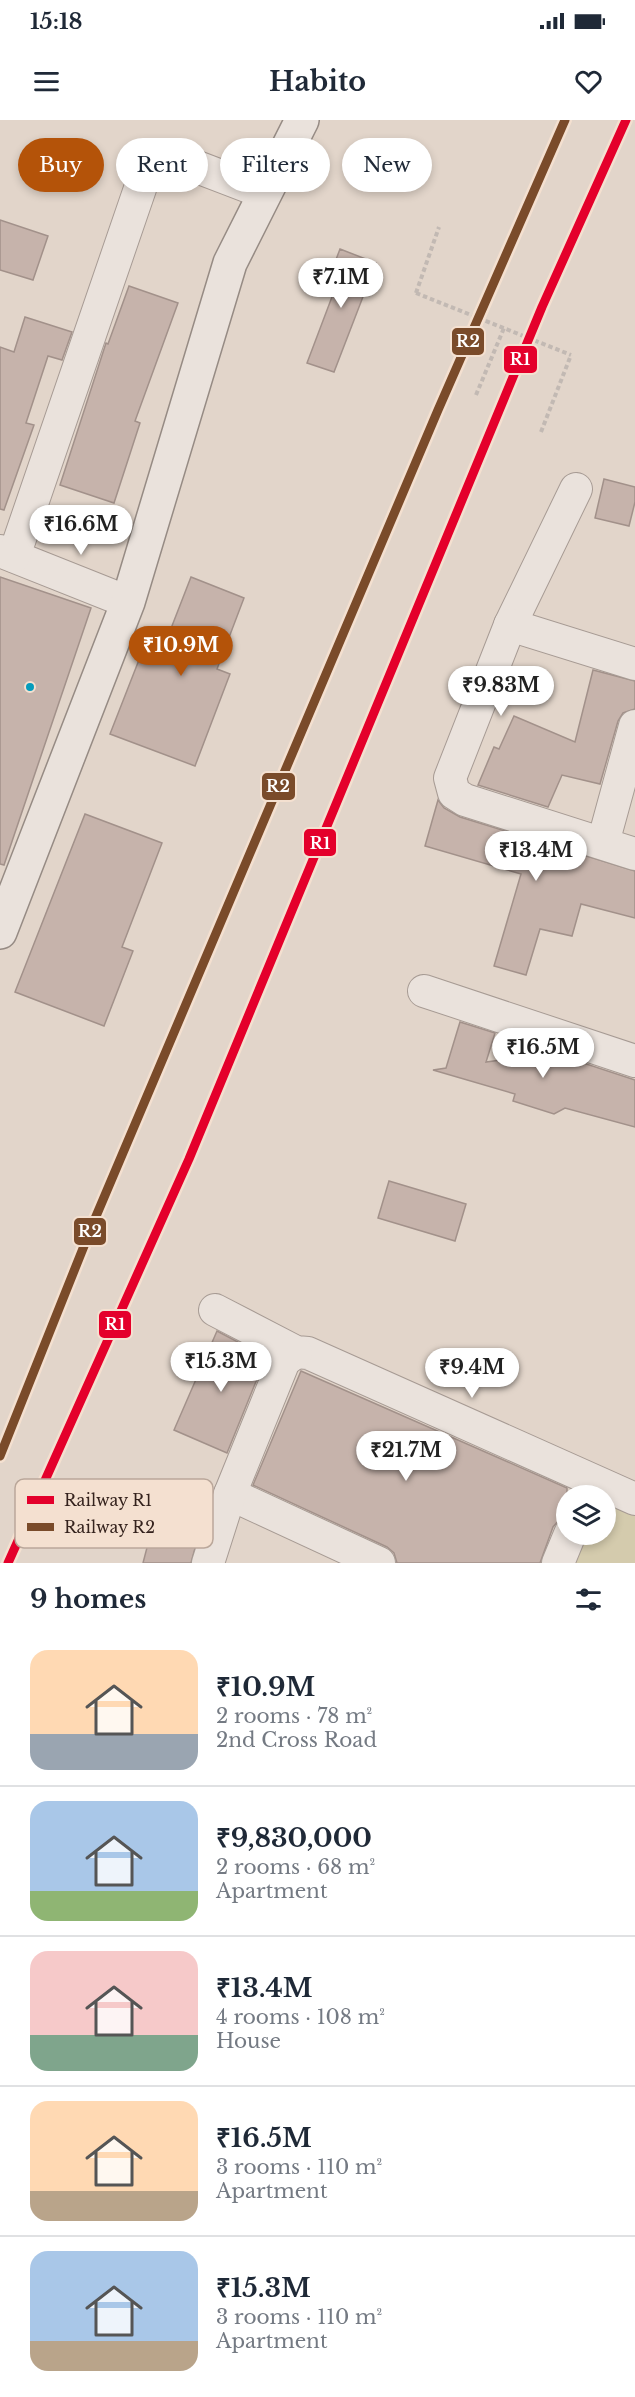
<!DOCTYPE html>
<meta charset="utf-8">
<style>
body{margin:0;font-family:"Libre Baskerville",serif;background:#f6f6f7;color:#1f2937;height:100vh;display:flex;flex-direction:column;font-size:22px;white-space:nowrap}
*{box-sizing:border-box;margin:0}
p{font-size:20px;color:#747a83}
.icon{flex:none;width:33px;height:33px;fill:none;stroke:currentColor;stroke-width:2;stroke-linecap:round;stroke-linejoin:round}
.map{position:relative;height:1443px;overflow:hidden}
.details{display:flex;flex-direction:column;background:#fff;flex:1}
.details>*{flex:none}
.banner{position:absolute;left:18px;top:18px;width:600px;height:54px;display:flex;gap:12px}
.fabs{position:absolute;left:556px;top:1365px;display:grid;gap:12px}
.fabs a{display:grid;place-items:center;width:60px;height:60px;border-radius:50%;background:#fff;box-shadow:0 3px 9px #0003;font-size:30px}
.price{position:absolute;translate:-50% -51px;padding:0 14px;border-radius:21px;background:#fff;color:#222;font-size:20px;line-height:39px;filter:drop-shadow(0 2px 3px #0008)}
.price::after{content:'';position:absolute;left:50%;top:36px;width:18px;height:14px;margin-left:-9px;background:inherit;clip-path:polygon(0 0,100% 0,50% 100%)}
.price.on{background:#b45309;color:#fff}
ul{padding:0;list-style:none}
li{display:flex;align-items:center;gap:18px;height:150px;padding:0 30px}
li+li{border-top:2px solid #e0e1e3}
li span{display:grid;place-items:center;flex:none;width:168px;height:120px;border-radius:18px;color:#555}
li>.icon{margin-inline-start:auto}
span .icon{width:72px;height:72px;fill:#fffc;stroke-width:1}
li b{font-size:26px}
h2{display:flex;justify-content:space-between;align-items:center;height:72px;padding:0 30px;font-size:26px}
.tag{padding:0 21px;border-radius:27px;background:#fff;box-shadow:0 3px 9px #0003;font-size:21px;line-height:54px}
.tag.on{background:#b45309;color:#fff}
.status{display:flex;justify-content:space-between;align-items:center;height:42px;padding:0 30px;background:#fff;direction:ltr}
.status svg{height:16px;fill:currentColor}
header{display:flex;justify-content:space-between;align-items:center;height:78px;padding:0 30px;background:#fff;font-size:27px;font-weight:700}
.map>svg:first-child{display:block}
.green{fill:#d4cbad}
.building{fill:#c6b3ab;stroke:#a2918a;stroke-width:1.5}
.lines{fill:none;stroke-linecap:round;stroke-linejoin:round}
.street-casing{stroke:#a79b94;stroke-width:34}
.secondary-casing{stroke:#968b84;stroke-width:36}
.path{stroke:#c2b9b3;stroke-width:4;stroke-dasharray:4.5 3;stroke-linecap:butt}
.street{stroke:#eae2dc;stroke-width:32}
.secondary{stroke:#eae2dc;stroke-width:33}
.rail-casing{stroke:#a9a19c;stroke-width:7}
.rail{stroke:#f4e0d0;stroke-width:4.5;stroke-dasharray:14;stroke-linecap:butt}
.path-bridge{stroke:#c2b9b3;stroke-width:4;stroke-dasharray:4.5 3;stroke-linecap:butt}
.rail-1-casing{stroke:#f4e0d0;stroke-width:14}
.rail-2-casing{stroke:#f4e0d0;stroke-width:14}
.rail-1{stroke:#e4002b;stroke-width:9}
.rail-2{stroke:#7a4b2a;stroke-width:9}
.bus-dot{fill:#059cbc;stroke:#f4e0d0;stroke-width:2}
.key{fill:#f4e0d0;stroke:#baa79a;stroke-width:1.5}
.key-label{font-size:16px;fill:#34221d}
.line-badge{stroke:#f4e0d0;stroke-width:2}
.badge-label{font-size:16px;text-anchor:middle;font-weight:bold;fill:#fff}
</style>
<div class="status"><b>15:18</b><svg viewBox="0 0 49 12"><path d="M0 12V9h3v3zM5 12V6h3v6zM10 12V3h3v9zM15 12V0h3v12zM26 1h20v11H26zM47 4h2v5h-2z"/></svg></div>
<header><svg class="icon" aria-label="menu" viewBox="0 0 24 24"><path d="M4 6h16M4 12h16M4 18h16"/></svg>Habito<svg class="icon" aria-label="heart" viewBox="0 0 24 24"><path d="M12 20l-8-8c-3-5 5-10 8-4 3-6 11-1 8 4z"/></svg></header>
<div class="map">
<svg width="635" height="1443" viewBox="0 0 635 1443">
<rect width="100%" height="100%" fill="#e2d5ca"/>
<path class="green" d="M606,1382L635,1395V1443H573L586,1415L606,1414Z"/>
<g class="building">
<path d="M0,100L48,116L33,160L0,150Z"/>
<path d="M340,129L376,143L334,252L307,243L338,161L329,158Z"/>
<path d="M129,166L178,183L135,301L140,303L114,383L60,365L106,223L108,224Z"/>
<path d="M25,197L72,212L62,240L48,236L26,303L34,305L4,390L0,389V227L14,232Z"/>
<path d="M604,359L635,367V382L629,406L595,398Z"/>
<path d="M0,457L91,488L4,745L0,744Z"/>
<path d="M191,457L244,478L217,549L230,554L195,646L110,614L146,522L163,529Z"/>
<path d="M593,550L635,561V589L623,593L618,601L600,664L562,655L548,687L478,665L494,627L499,629L514,596L575,622Z"/>
<path d="M438,680L444,688L460,697L635,751V798L581,784L572,816L540,809L526,855L494,846L521,754L425,726Z"/>
<path d="M85,694L162,723L122,827L133,831L104,906L15,872Z"/>
<path d="M460,902L495,913L486,942L553,933L635,960V1007L565,988L554,994L513,981L515,974L433,950L446,948Z"/>
<path d="M389,1061L466,1084L455,1121L378,1098Z"/>
<path d="M217,1211L266,1237L227,1333L174,1310Z"/>
<path d="M301,1251L567,1368V1396L559,1400L553,1407L540,1443H397L394,1433L387,1427L253,1365Z"/>
<path d="M163,1388L203,1399L191,1443H143L151,1412L156,1413Z"/>
</g>
<g class="lines">
<defs>
<g id="street">
<path d="M576,369L510,505L450,658L454,673L465,680L635,734"/>
<path d="M0,431L128,482"/>
<path d="M14,436L144,57L156,40L171,37L265,73"/>
<path d="M510,505L635,544"/>
<path d="M603,723L635,606"/>
<path d="M424,871L635,941"/>
<path d="M215,1190L296,1232L308,1233L635,1379"/>
<path d="M230,1374L379,1443"/>
<path d="M208,1443L230,1374L284,1241L296,1232"/>
<path d="M558,1443L570,1414"/>
</g>
<path id="secondary" d="M0,812L128,482L230,143L302,0"/>
</defs>
<use href="#street" class="street-casing"/>
<use href="#secondary" class="secondary-casing"/>
<g class="path">
<path d="M416,173L439,107"/>
<path d="M476,275L504,208"/>
<path d="M541,312L571,235"/>
</g>
<use href="#street" class="street"/>
<use href="#secondary" class="secondary"/>
<defs>
<path id="rail" d="M94,1101L438,290L514,116"/>
</defs>
<use href="#rail" class="rail-casing"/>
<use href="#rail" class="rail"/>
<path class="path-bridge" d="M416,173L571,235"/>
<defs>
<path id="rail-1" d="M8,1443L189,1039L542,187L626,0"/>
<path id="rail-2" d="M0,1336L94,1101L438,290L565,0"/>
</defs>
<use href="#rail-1" class="rail-1-casing"/>
<use href="#rail-2" class="rail-2-casing"/>
<use href="#rail-1" class="rail-1"/>
<use href="#rail-2" class="rail-2"/>
</g>
<circle class="bus-dot" cx="30" cy="567" r="5"/>
<rect x="15" y="1359" width="198" height="69" rx="9" class="key"/>
<rect x="27" y="1376" width="27" height="8" fill="#e4002b"/>
<rect x="27" y="1403" width="27" height="8" fill="#7a4b2a"/>
<g class="key-label">
<text x="64" y="1386">Railway R1</text>
<text x="64" y="1413">Railway R2</text>
</g>
<g class="line-badge">
<rect x="451" y="207" width="34" height="29" rx="6" fill="#7a4b2a"/>
<rect x="503" y="225" width="35" height="29" rx="6" fill="#e4002b"/>
<rect x="261" y="652" width="35" height="29" rx="6" fill="#7a4b2a"/>
<rect x="303" y="708" width="34" height="29" rx="6" fill="#e4002b"/>
<rect x="73" y="1097" width="34" height="29" rx="6" fill="#7a4b2a"/>
<rect x="98" y="1190" width="34" height="29" rx="6" fill="#e4002b"/>
</g>
<g class="badge-label">
<text x="468" y="227">R2</text>
<text x="520" y="245">R1</text>
<text x="278" y="672">R2</text>
<text x="320" y="729">R1</text>
<text x="90" y="1117">R2</text>
<text x="115" y="1210">R1</text>
</g>
</svg>
<div class="fabs">
<a><svg class="icon" aria-label="layers" viewBox="0 0 24 24"><path d="M12 4l9 5-9 5-9-5zM3 14l9 5 9-5"/></svg></a>
</div>
<b class="price" style="left:341px;top:189px">₹7.1M</b>
<b class="price" style="left:81px;top:436px">₹16.6M</b>
<b class="price on" style="left:181px;top:557px">₹10.9M</b>
<b class="price" style="left:501px;top:597px">₹9.83M</b>
<b class="price" style="left:536px;top:762px">₹13.4M</b>
<b class="price" style="left:543px;top:959px">₹16.5M</b>
<b class="price" style="left:221px;top:1273px">₹15.3M</b>
<b class="price" style="left:472px;top:1279px">₹9.4M</b>
<b class="price" style="left:406px;top:1362px">₹21.7M</b>
<div class="banner">
<a class="tag on">Buy</a>
<a class="tag">Rent</a>
<a class="tag">Filters</a>
<a class="tag">New</a>
</div>
</div>
<section class="details">
<h2>9 homes<svg class="icon" aria-label="filters" viewBox="0 0 24 24"><path d="M4 7h16M4 17h16"/><circle cx="9" cy="7" r="2"/><circle cx="15" cy="17" r="2"/></svg></h2>
<ul>
<li><span style="background:linear-gradient(#ffd9b3 70%,#9aa5b1 0)"><svg class="icon" aria-label="home" viewBox="0 0 24 24"><path d="M3 11l9-7 9 7M6 9v11h12V9"/></svg></span><div><b>₹10.9M</b><p>2 rooms · 78 m²</p><p>2nd Cross Road</p></div></li>
<li><span style="background:linear-gradient(#a9c7e8 75%,#8fb573 0)"><svg class="icon" aria-label="home" viewBox="0 0 24 24"><path d="M3 11l9-7 9 7M6 9v11h12V9"/></svg></span><div><b>₹9,830,000</b><p>2 rooms · 68 m²</p><p>Apartment</p></div></li>
<li><span style="background:linear-gradient(#f6c9c9 70%,#7fa58c 0)"><svg class="icon" aria-label="home" viewBox="0 0 24 24"><path d="M3 11l9-7 9 7M6 9v11h12V9"/></svg></span><div><b>₹13.4M</b><p>4 rooms · 108 m²</p><p>House</p></div></li>
<li><span style="background:linear-gradient(#ffd9b3 75%,#b9a48a 0)"><svg class="icon" aria-label="home" viewBox="0 0 24 24"><path d="M3 11l9-7 9 7M6 9v11h12V9"/></svg></span><div><b>₹16.5M</b><p>3 rooms · 110 m²</p><p>Apartment</p></div></li>
<li><span style="background:linear-gradient(#a9c7e8 75%,#b9a48a 0)"><svg class="icon" aria-label="home" viewBox="0 0 24 24"><path d="M3 11l9-7 9 7M6 9v11h12V9"/></svg></span><div><b>₹15.3M</b><p>3 rooms · 110 m²</p><p>Apartment</p></div></li>
</ul>
</section>
